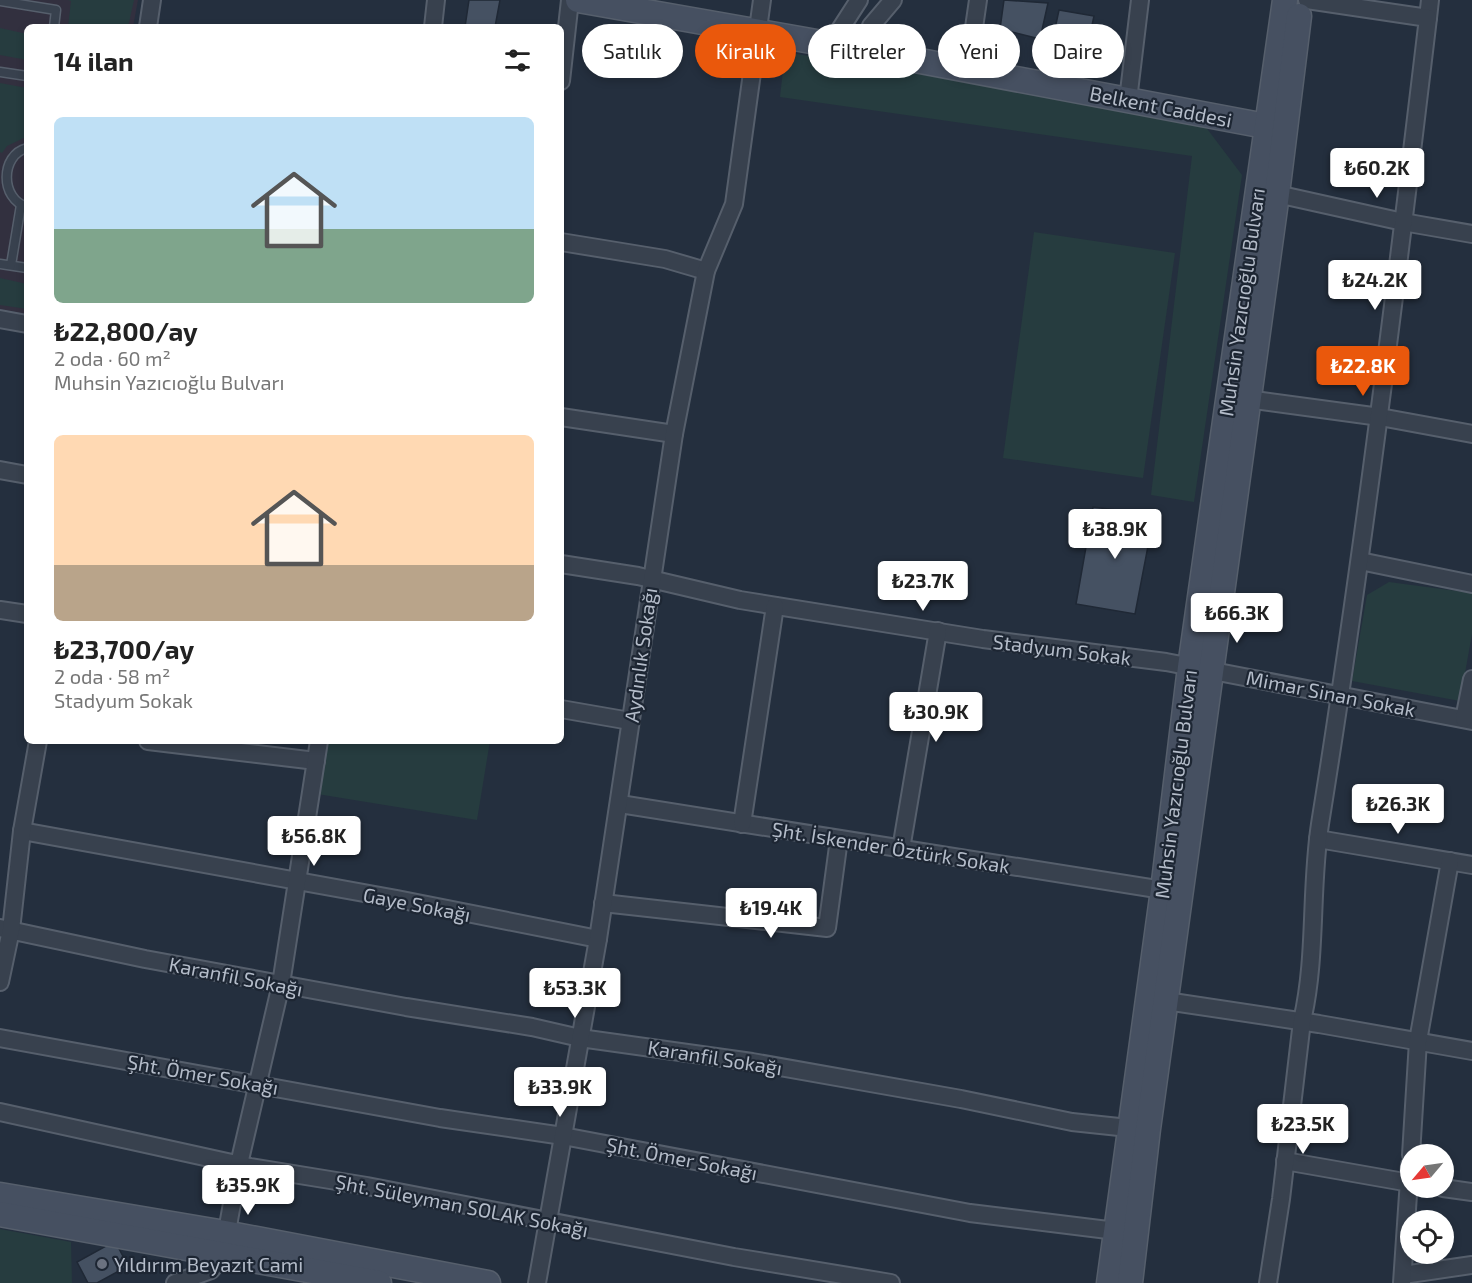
<!DOCTYPE html>
<html lang="tr">
<meta charset="utf-8">
<style>
body{margin:0;font-family:"Exo 2",sans-serif;background:#f2f2f2;color:#222;height:100vh;display:flex;flex-direction:column;font-size:22px;white-space:nowrap}
*{box-sizing:border-box;margin:0}
p{font-size:20px;color:#767676}
.icon{flex:none;width:33px;height:33px;fill:none;stroke:currentColor;stroke-width:2;stroke-linecap:round;stroke-linejoin:round}
.map{position:relative;flex:1;overflow:hidden}
.drawer{position:absolute;left:24px;top:24px;width:540px;height:720px;display:flex;flex-direction:column;background:#fff;border-radius:9px;box-shadow:0 3px 9px #0003}
.drawer>*{flex:none}
.top-card{position:absolute;left:582px;top:24px;width:570px;height:54px;display:flex;gap:12px}
.needle{width:39px;rotate:241deg}
.buttons{position:absolute;left:1400px;top:1144px;display:grid;gap:12px}
.buttons a{display:grid;place-items:center;width:54px;height:54px;border-radius:50%;background:#fff;box-shadow:0 3px 9px #0003;font-size:30px}
.price{position:absolute;translate:-50% -51px;padding:0 14px;border-radius:6px;background:#fff;color:#222;font-size:20px;line-height:39px;filter:drop-shadow(0 2px 3px #0008)}
.price::after{content:'';position:absolute;left:50%;top:36px;width:18px;height:14px;margin-left:-9px;background:inherit;clip-path:polygon(0 0,100% 0,50% 100%)}
.price.on{background:#ea580c;color:#fff}
ul{padding:0;list-style:none}
li{display:grid;align-content:center;gap:12px;height:318px;padding:0 30px}
li span{display:grid;place-items:center;height:186px;border-radius:9px;color:#555}
li>.icon{margin-inline-start:auto}
span .icon{width:108px;height:108px;fill:#fffc;stroke-width:1}
li b{font-size:26px}
h2{display:flex;justify-content:space-between;align-items:center;height:72px;padding:0 30px;font-size:26px}
.tag{padding:0 21px;border-radius:27px;background:#fff;box-shadow:0 3px 9px #0003;font-size:21px;line-height:54px}
.tag.on{background:#ea580c;color:#fff}
.map>svg:first-child{display:block}
.medical{fill:#32303f}
.green{fill:#263c3f}
.building{fill:#455162;stroke:#1f2835;stroke-width:1.5}
.lines{fill:none;stroke-linecap:round;stroke-linejoin:round}
.lane-casing{stroke:#565f6c;stroke-width:11}
.street-casing{stroke:#565f6c;stroke-width:20}
.secondary-casing{stroke:#565f6c;stroke-width:27}
.lane{stroke:#38414e;stroke-width:8}
.street{stroke:#38414e;stroke-width:16}
.secondary{stroke:#465061;stroke-width:24}
.worship-dot{fill:#6b7280;stroke:#1d2633;stroke-width:2}
.labels{text-anchor:middle;dominant-baseline:central;stroke-width:4.5;stroke-linejoin:round;paint-order:stroke}
.street-label{font-size:20px;fill:#b4bcc9;stroke:#1d2633}
.poi-label{font-size:20px;fill:#b4bcc9;stroke:#1d2633;text-anchor:start}
</style>
<div class="map">
<svg width="1472" height="1283" viewBox="0 0 1472 1283">
<rect width="100%" height="100%" fill="#242f3e"/>
<path class="medical" d="M0,0H138L133,27H27V314L0,309Z"/>
<g class="green">
<path d="M68,0H134L128,27H68L71,1Z"/>
<path d="M0,28L27,34V60L0,55Z"/>
<path d="M785,52L1202,122L1242,175L1194,502L1151,495L1192,156L780,97Z"/>
<path d="M0,83L27,88L26,137L7,146L2,153L0,152Z"/>
<path d="M1034,232L1175,253L1143,478L1003,458Z"/>
<path d="M0,278L27,284V309L0,305Z"/>
<path d="M1389,582L1472,593V634L1460,701L1352,681L1367,595Z"/>
<path d="M319,741H490L477,820L311,793Z"/>
<path d="M0,1229L71,1242L72,1283H0Z"/>
</g>
<g class="building">
<path d="M469,0H500L495,27H465Z"/>
<path d="M1004,0L1048,3L1040,39L1000,29Z"/>
<path d="M1059,10L1094,16L1088,44L1053,38Z"/>
<path d="M1093,507L1154,515L1135,614L1076,604Z"/>
<path d="M115,1241L128,1266L97,1283H88L77,1262Z"/>
</g>
<g class="lines">
<defs>
<g id="lane">
<path d="M0,1L56,10L54,27"/>
<path d="M0,72L27,76"/>
<path d="M27,148C0,155 0,199 27,207"/>
<path d="M0,264L27,268"/>
<path d="M11,265L21,205"/>
</g>
<g id="street">
<path d="M1428,18L1430,0"/>
<path d="M148,27L152,0"/>
<path d="M433,27L436,0"/>
<path d="M830,45L859,0"/>
<path d="M862,50L871,26L893,0"/>
<path d="M968,69L978,0"/>
<path d="M561,81L570,0"/>
<path d="M1128,100L1140,0"/>
<path d="M1277,194L1403,222L1472,234"/>
<path d="M561,242L665,259L706,271"/>
<path d="M0,319L27,324"/>
<path d="M1247,399L1380,417L1472,434"/>
<path d="M561,417L674,434"/>
<path d="M0,470L27,475"/>
<path d="M1360,561L1472,584"/>
<path d="M561,564L638,576L740,600L983,639L1166,662L1472,721"/>
<path d="M0,610L27,614"/>
<path d="M561,709L630,721"/>
<path d="M1464,719L1472,679"/>
<path d="M148,741L316,761"/>
<path d="M620,804L1163,890"/>
<path d="M742,824L775,606"/>
<path d="M22,831L397,899L598,939"/>
<path d="M1318,839L1472,865"/>
<path d="M901,849L938,631"/>
<path d="M603,903L827,928L839,839"/>
<path d="M0,928L145,959L406,1007L532,1027L580,1038L752,1062L961,1099L1072,1122L1138,1129"/>
<path d="M0,982L11,930L22,831L38,741"/>
<path d="M1166,1001L1319,1024L1472,1051"/>
<path d="M0,1038L440,1118L563,1136L970,1213L1116,1231"/>
<path d="M0,1112L250,1167L367,1186L734,1257L891,1283"/>
<path d="M1411,1155L1418,1041L1450,861"/>
<path d="M1285,1161L1410,1183"/>
<path d="M1443,1188L1472,1192"/>
<path d="M1403,1275L1472,1265"/>
<path d="M175,1283L211,1270L223,1254L239,1164L281,984L319,741"/>
<path d="M537,1283L598,939L674,434L706,271L734,204L762,0"/>
<path d="M1268,1283L1281,1199L1302,1021C1317,957 1310,889 1320,824C1363,556 1396,287 1428,18L1307,0"/>
<path d="M1402,1283L1410,1165"/>
</g>
<g id="secondary">
<path d="M578,0L862,50L1281,129"/>
<path d="M0,1195L225,1233L488,1283"/>
<path d="M0,1214L379,1283"/>
<path d="M1109,1283L1163,890L1190,667L1285,0"/>
<path d="M1130,1283L1148,1129L1277,194L1299,16"/>
</g>
</defs>
<use href="#lane" class="lane-casing"/>
<use href="#street" class="street-casing"/>
<use href="#secondary" class="secondary-casing"/>
<use href="#lane" class="lane"/>
<use href="#street" class="street"/>
<use href="#secondary" class="secondary"/>
</g>
<circle class="worship-dot" cx="102" cy="1264" r="6"/>
<g class="labels">
<g class="street-label">
<text transform="translate(1161 106) rotate(11)">Belkent Caddesi</text>
<text transform="translate(1241 302) rotate(-82)">Muhsin Yazıcıoğlu Bulvarı</text>
<text transform="translate(1062 649) rotate(7)">Stadyum Sokak</text>
<text transform="translate(640 655) rotate(-82)">Aydınlık Sokağı</text>
<text transform="translate(1331 693) rotate(11)">Mimar Sinan Sokak</text>
<text transform="translate(1175 784) rotate(-83)">Muhsin Yazıcıoğlu Bulvarı</text>
<text transform="translate(891 847) rotate(9)">Şht. İskender Öztürk Sokak</text>
<text transform="translate(417 904) rotate(11)">Gaye Sokağı</text>
<text transform="translate(236 976) rotate(11)">Karanfil Sokağı</text>
<text transform="translate(715 1057) rotate(9)">Karanfil Sokağı</text>
<text transform="translate(203 1074) rotate(10)">Şht. Ömer Sokağı</text>
<text transform="translate(682 1158) rotate(11)">Şht. Ömer Sokağı</text>
<text transform="translate(462 1205) rotate(11)">Şht. Süleyman SOLAK Sokağı</text>
</g>
<g class="poi-label">
<text x="114" y="1264">Yıldırım Beyazıt Cami</text>
</g>
</g>
</svg>
<div class="buttons">
<a><svg class="needle" viewBox="-14 -14 28 28"><path d="M0-13l5 13h-10z" fill="#e53935"/><path d="M0 13l5-13h-10z" fill="#767676"/></svg></a>
<a><svg class="icon" aria-label="locate" viewBox="0 0 24 24"><circle cx="12" cy="12" r="6"/><path d="M12 2v4M12 18v4M2 12h4M18 12h4"/></svg></a>
</div>
<b class="price" style="left:1377px;top:199px">₺60.2K</b>
<b class="price" style="left:1375px;top:311px">₺24.2K</b>
<b class="price on" style="left:1363px;top:397px">₺22.8K</b>
<b class="price" style="left:1115px;top:560px">₺38.9K</b>
<b class="price" style="left:923px;top:612px">₺23.7K</b>
<b class="price" style="left:1237px;top:644px">₺66.3K</b>
<b class="price" style="left:936px;top:743px">₺30.9K</b>
<b class="price" style="left:1398px;top:835px">₺26.3K</b>
<b class="price" style="left:314px;top:867px">₺56.8K</b>
<b class="price" style="left:771px;top:939px">₺19.4K</b>
<b class="price" style="left:575px;top:1019px">₺53.3K</b>
<b class="price" style="left:560px;top:1118px">₺33.9K</b>
<b class="price" style="left:1303px;top:1155px">₺23.5K</b>
<b class="price" style="left:248px;top:1216px">₺35.9K</b>
<div class="top-card">
<a class="tag">Satılık</a>
<a class="tag on">Kiralık</a>
<a class="tag">Filtreler</a>
<a class="tag">Yeni</a>
<a class="tag">Daire</a>
</div>
<section class="drawer">
<h2>14 ilan<svg class="icon" aria-label="filters" viewBox="0 0 24 24"><path d="M4 7h16M4 17h16"/><circle cx="9" cy="7" r="2"/><circle cx="15" cy="17" r="2"/></svg></h2>
<ul>
<li><span style="background:linear-gradient(#bfe0f5 60%,#7fa58c 0)"><svg class="icon" aria-label="home" viewBox="0 0 24 24"><path d="M3 11l9-7 9 7M6 9v11h12V9"/></svg></span><div><b>₺22,800/ay</b><p>2 oda · 60 m²</p><p>Muhsin Yazıcıoğlu Bulvarı</p></div></li>
<li><span style="background:linear-gradient(#ffd9b3 70%,#b9a48a 0)"><svg class="icon" aria-label="home" viewBox="0 0 24 24"><path d="M3 11l9-7 9 7M6 9v11h12V9"/></svg></span><div><b>₺23,700/ay</b><p>2 oda · 58 m²</p><p>Stadyum Sokak</p></div></li>
</ul>
</section>
</div>
